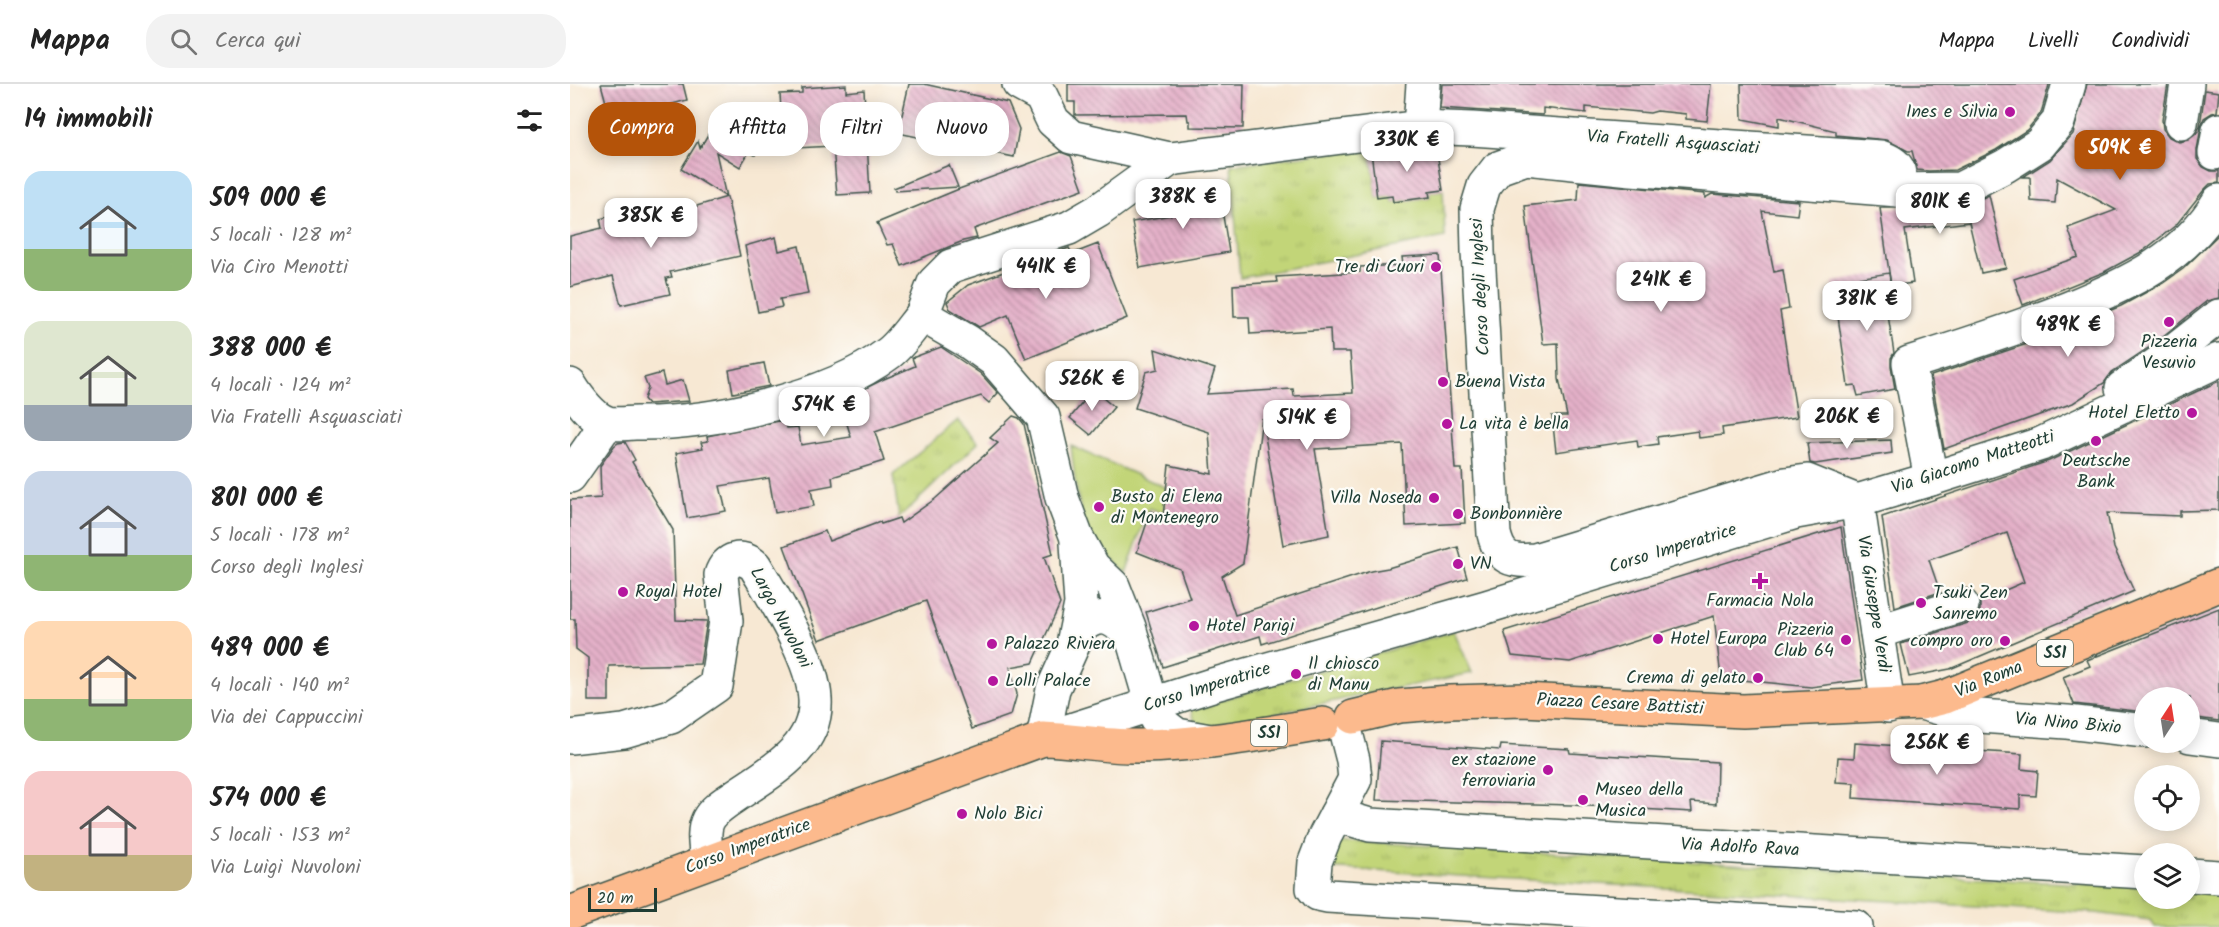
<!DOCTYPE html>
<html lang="it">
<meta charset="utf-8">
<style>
body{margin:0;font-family:Kalam,sans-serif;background:#f2f2f2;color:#222;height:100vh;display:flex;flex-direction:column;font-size:22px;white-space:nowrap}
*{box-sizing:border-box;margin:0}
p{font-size:20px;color:#767676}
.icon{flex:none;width:33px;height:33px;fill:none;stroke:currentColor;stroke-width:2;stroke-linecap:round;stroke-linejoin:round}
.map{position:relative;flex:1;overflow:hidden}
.panel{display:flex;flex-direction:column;background:#fff;width:570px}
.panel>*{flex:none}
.hud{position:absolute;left:18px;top:18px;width:570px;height:54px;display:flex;gap:12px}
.needle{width:39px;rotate:12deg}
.controls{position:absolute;left:1564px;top:603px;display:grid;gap:12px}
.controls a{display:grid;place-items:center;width:66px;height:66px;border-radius:50%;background:#fff;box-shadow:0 3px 15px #0003;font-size:30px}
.scale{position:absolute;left:18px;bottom:15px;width:69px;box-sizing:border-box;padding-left:6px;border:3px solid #1f3d34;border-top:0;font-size:16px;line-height:21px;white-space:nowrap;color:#1f3d34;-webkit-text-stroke:4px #fdfcf7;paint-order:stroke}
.price{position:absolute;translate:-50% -51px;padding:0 14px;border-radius:12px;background:#fff;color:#222;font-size:20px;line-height:39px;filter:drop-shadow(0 2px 3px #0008)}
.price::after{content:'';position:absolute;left:50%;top:36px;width:18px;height:14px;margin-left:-9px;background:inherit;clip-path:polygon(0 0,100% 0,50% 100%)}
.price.current{background:#b45309;color:#fff}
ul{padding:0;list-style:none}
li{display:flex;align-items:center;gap:18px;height:150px;padding:0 24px}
li span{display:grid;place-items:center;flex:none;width:168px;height:120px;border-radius:18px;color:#555}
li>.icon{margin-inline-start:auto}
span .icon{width:72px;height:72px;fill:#fffc;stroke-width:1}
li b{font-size:26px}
h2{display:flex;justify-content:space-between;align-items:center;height:72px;padding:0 24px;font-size:26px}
.tag{padding:0 21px;border-radius:24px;background:#fff;box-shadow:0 3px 15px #0003;font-size:21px;line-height:54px}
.tag.current{background:#b45309;color:#fff}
header{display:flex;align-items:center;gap:36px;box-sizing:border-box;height:84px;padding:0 30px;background:#fff;border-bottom:2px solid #e0e0e0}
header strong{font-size:28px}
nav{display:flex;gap:33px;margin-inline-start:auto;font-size:21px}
.search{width:420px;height:54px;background:#f2f2f2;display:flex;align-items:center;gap:15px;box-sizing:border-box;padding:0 21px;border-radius:24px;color:#767676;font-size:22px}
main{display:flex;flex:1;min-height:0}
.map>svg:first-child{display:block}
.park{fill:url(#park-tufts);stroke:#708956;stroke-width:1.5}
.garden{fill:#c2d578;stroke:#708956;stroke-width:1.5}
.building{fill:url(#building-back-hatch)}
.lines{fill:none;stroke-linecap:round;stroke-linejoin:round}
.minor-casing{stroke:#3f574c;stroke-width:36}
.major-casing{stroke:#3f574c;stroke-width:36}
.minor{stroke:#fff;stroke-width:33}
.major{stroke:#fcba8d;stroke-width:33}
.poi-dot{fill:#b5179e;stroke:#fdfcf7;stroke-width:2}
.labels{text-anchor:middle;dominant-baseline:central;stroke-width:4.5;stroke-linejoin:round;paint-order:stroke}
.shield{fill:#fdfcf7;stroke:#62766e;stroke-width:1.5}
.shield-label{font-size:16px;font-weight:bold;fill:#1f3d34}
.poi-label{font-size:18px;fill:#1f3d34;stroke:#fdfcf7;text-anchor:start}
.street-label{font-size:18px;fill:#1f3d34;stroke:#fdfcf7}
</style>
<header>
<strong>Mappa</strong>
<div class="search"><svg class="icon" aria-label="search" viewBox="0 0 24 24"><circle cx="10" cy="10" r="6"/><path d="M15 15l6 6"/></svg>Cerca qui</div>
<nav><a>Mappa</a><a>Livelli</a><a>Condividi</a></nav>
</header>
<main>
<section class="panel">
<h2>14 immobili<svg class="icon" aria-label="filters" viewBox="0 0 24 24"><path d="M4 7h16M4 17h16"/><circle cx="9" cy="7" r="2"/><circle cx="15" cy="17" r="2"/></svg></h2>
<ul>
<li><span style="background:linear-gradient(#bfe0f5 65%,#8fb573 0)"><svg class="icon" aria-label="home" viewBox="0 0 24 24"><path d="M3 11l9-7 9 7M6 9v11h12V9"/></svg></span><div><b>509 000 €</b><p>5 locali · 128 m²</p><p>Via Ciro Menotti</p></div></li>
<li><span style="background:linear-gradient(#dfe7d0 70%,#9aa5b1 0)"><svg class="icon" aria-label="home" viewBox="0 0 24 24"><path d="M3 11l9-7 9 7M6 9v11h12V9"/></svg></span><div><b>388 000 €</b><p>4 locali · 124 m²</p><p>Via Fratelli Asquasciati</p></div></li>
<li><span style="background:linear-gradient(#c9d6e8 70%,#8fb573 0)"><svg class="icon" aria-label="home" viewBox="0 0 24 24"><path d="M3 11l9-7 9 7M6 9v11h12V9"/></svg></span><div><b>801 000 €</b><p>5 locali · 178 m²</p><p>Corso degli Inglesi</p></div></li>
<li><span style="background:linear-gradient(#ffd9b3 65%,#8fb573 0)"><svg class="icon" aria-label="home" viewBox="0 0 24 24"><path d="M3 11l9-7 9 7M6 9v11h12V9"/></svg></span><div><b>489 000 €</b><p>4 locali · 140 m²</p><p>Via dei Cappuccini</p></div></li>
<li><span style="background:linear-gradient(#f6c9c9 70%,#c2b280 0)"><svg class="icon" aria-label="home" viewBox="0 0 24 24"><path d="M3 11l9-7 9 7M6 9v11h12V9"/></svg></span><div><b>574 000 €</b><p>5 locali · 153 m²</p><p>Via Luigi Nuvoloni</p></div></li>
</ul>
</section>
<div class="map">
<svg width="1649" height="843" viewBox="0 0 1649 843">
<defs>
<pattern id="park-tufts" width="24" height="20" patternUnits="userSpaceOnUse" patternTransform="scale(1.5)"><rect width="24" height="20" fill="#c2d578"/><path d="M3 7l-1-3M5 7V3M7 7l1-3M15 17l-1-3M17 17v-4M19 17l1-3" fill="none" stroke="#a6b868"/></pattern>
<pattern id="building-back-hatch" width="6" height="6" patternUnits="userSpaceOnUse" patternTransform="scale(1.5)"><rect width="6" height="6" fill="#e5b1c9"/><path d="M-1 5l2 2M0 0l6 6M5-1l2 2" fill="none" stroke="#b991a4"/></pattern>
</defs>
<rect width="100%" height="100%" fill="#fdfcf7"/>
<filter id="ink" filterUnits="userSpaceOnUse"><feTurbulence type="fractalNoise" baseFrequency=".0167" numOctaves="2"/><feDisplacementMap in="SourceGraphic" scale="12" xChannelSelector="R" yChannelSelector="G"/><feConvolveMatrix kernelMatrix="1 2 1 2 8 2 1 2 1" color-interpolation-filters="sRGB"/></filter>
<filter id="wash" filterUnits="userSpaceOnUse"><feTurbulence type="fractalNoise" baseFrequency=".008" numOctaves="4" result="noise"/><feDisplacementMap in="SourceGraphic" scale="24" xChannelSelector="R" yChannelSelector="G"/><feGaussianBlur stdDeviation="1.35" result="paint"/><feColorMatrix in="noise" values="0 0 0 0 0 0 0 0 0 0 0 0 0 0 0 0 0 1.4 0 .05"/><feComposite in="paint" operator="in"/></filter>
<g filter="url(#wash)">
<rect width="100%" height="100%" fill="#f7e8d3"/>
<g class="park">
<path d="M800,64L807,114L822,112L823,118L860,113L859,108L873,106L875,153L670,194L661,81Z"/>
<path d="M388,336L408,359L329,434L323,391Z"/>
<path d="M884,547L902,589L627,645L621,625Z"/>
<path d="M763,756L1357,792L1575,803V814H1620V805L1649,807V843H1585L1580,836L1526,829L754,784Z"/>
</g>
<path class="garden" d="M501,362L622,415L619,438L579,424L556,489L515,448L505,397Z"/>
<g id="blocks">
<g class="building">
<path d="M31,0H113L117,16L41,37Z"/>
<path d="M339,0H354L438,19L449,45L444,73L328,49Z"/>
<path d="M498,0H674L673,44L620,43V37H618L617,30L505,31V18H498Z"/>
<path d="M872,0H1141L1137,37L1116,35V30L1087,27L1080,29L1016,23V29L973,24V31L870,24Z"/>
<path d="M1171,0H1478L1479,1L1471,29L1457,46L1426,66L1385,86L1359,87L1347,86L1342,67H1338L1317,56L1266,51V47L1209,33V42L1172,35Z"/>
<path d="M1517,0H1598L1592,36L1593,45L1599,53L1609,58L1618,56L1626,50L1630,42L1635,6L1649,8L1647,28L1642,29L1634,34L1631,43L1627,66V75L1633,83L1641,87H1649V99L1640,100L1634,106L1606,141L1573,167L1534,188L1453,221L1444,195L1508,173L1498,144L1546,126L1487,94L1485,119L1461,117L1460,93H1453L1480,76L1503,50Z"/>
<path d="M276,1V8L294,6L300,109L267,111L263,62L188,66L185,71L179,68L170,83L146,68L156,113L111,85L128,57L130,64L152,27L162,30L165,28L213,57L210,10L232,9V4Z"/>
<path d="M851,62H866L873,106L859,108L860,113L823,118L822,112L807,114L801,68Z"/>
<path d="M491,68L501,72L513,105L404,145L407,154L393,157L332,182L323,160L317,161L307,139L389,105Z"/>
<path d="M379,81L388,103L325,107L324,104Z"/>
<path d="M1009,98L1135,110V114L1142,110L1229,117L1227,131L1192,127L1204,188L1213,186L1219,225L1210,227L1227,333L1152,344L1153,351L1129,354L1128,347L1087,353L1088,360L1068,363L1067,356L986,368L982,332H997L989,295L988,259L973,260L955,122L1008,116Z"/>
<path d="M648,102L659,168L570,184L562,138L601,131L597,111Z"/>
<path d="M1419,111L1436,184L1411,189L1399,138L1335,146L1343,199L1321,202L1310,124H1390Z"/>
<path d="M157,113L170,172L100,188L102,193L96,194L100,210L51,221L43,192L0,203V152L32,144L30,135L82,120L88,144L123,135L120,124Z"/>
<path d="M1649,150V214L1637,217L1578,264L1542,288L1534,299L1503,319L1374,365L1361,292L1466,257L1551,222L1593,199L1613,185Z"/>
<path d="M206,153L209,167L229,162L238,210L210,215L212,223L188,228L175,162Z"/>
<path d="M528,160L557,234L456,275L438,231L409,243L380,225L377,218L398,201L499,164L502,170Z"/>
<path d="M870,171L885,385H892L895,439L836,442L832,360L745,365L759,451L713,461L692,334L673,479L652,492L665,531L801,487L818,484L888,463L897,494L692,560L690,552L593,583L576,528L620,514L610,485L567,468L581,427L593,432L599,381L642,390L639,348L565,324L576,288L588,285L585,265L645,285L637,310L723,305L724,312L783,309L780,268H761L760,245L680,250L679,233H664L663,201L707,198L706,193L790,188V183L833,181L832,173Z"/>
<path d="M1319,189L1325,230L1318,231L1324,269L1321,274V282L1325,305L1288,312L1285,301L1278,302L1263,198Z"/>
<path d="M371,263L411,290L428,309L419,319L411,312L305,348L314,377L262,393L263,401L241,405L244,422L205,429L199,394L150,402L156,427L117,434L106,369L133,364L131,358L138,357L137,352L214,336L217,344L228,343L231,361L281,353L270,317L314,295L345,282L342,274Z"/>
<path d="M194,279L199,302L163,309L159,286Z"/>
<path d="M92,289L95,301L113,296L119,317L78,320L74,315L78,304L74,294Z"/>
<path d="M1649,297V426L1610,427V432L1537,429L1544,464L1564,507L1380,585L1339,593L1331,560L1398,539L1406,533L1410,526V517L1454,498L1437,449L1359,476L1370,508L1325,523L1312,433L1479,377Z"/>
<path d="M523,306L544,323L521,351L500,334Z"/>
<path d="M443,332L449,334L454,340L483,470L474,473L490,520L463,579L440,583L447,610L441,631L402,645L356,517L249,556L214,462L255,447L259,457L310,438L311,440L329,434L331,439L365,415L428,359L420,354Z"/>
<path d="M1321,356L1322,369L1245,380L1240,379L1237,359Z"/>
<path d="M55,358L65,376L62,378L103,446L106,536L137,537L130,580L39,582V617H18V574L6,565L5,535H0V416L31,414L30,382L44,362L48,359Z"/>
<path d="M1271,443L1293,596L1241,603L1151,594L1144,532L1000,578L942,572L934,547Z"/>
<path d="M1649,524V637L1620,633V614H1575V628L1504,620L1493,593L1520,582L1517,576Z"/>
<path d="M811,657L930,666L931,661L999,665L1000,669L1147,678L1146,720L1121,718L1122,728L1001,721L806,716Z"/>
<path d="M1285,659L1452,670L1451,685L1468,687L1466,712L1450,711V725L1283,714L1284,699L1266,698L1268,673L1284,674Z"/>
</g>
</g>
</g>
<g filter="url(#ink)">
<use href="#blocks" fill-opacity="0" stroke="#3f574c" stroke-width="1.5"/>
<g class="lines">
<defs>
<g id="minor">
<path d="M449,0L471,12L483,37L501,53L600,75L850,43L902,45L1310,73C1331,81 1330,85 1328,106"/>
<path d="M1611,39L1617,0"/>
<path d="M850,43L853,0"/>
<path d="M1645,69L1649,46"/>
<path d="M352,231L364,199L381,182L499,144L528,127L600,75"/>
<path d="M0,301C8,314 23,335 38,339C47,341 57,339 66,339C140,340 258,315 319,269C331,260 342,243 352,231L397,257L424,276L473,333L492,414L507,454L523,483L543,502L559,543L586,635L607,651L640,657"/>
<path d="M1552,304L1589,279L1649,232"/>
<path d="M0,392L37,339"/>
<path d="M1361,395L1339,279C1393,262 1446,245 1499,224C1558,200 1615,174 1649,117"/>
<path d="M1287,417L1237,397L1215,400L965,476C941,478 930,475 924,450L908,168L907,125L914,102L928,84L956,74L1061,85L1328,106L1390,105L1435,82L1470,60L1488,38L1499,0"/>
<path d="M1287,417L1318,622"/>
<path d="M1307,548L1392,521"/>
<path d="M504,555L511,520L507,459"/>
<path d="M563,557C549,537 533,524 511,543L483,605L473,655L642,601L916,523L1226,428L1287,417L1361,395L1471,360L1649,276"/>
<path d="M1351,619L1395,631L1497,638L1575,647"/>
<path d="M1620,652L1649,656"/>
<path d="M0,653L54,647L101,633L146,602L156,537L151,491C156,474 172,470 185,482C205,516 243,575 245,615C248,664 200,688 165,712C156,718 143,726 138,736C132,748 136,765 137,777"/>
<path d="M777,653L783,676L785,695L755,752L745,778L743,804L748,810L757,812L1286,843"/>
<path d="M766,731L800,741L1575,788"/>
<path d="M1620,791L1649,793"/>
</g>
<g id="major">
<path d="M783,633L829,622L880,618L953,616L1173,627L1351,619L1375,613L1649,501"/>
<path d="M0,829L473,655C505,656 538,663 570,662C632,661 692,650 753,640"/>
</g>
</defs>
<use href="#minor" class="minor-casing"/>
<use href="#major" class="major-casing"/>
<use href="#minor" class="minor"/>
<use href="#major" class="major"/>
</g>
</g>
<g class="poi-dot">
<circle cx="1440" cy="28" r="6"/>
<circle cx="866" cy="183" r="6"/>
<circle cx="1599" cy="238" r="6"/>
<circle cx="873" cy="298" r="6"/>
<circle cx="1622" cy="329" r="6"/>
<circle cx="877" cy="340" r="6"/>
<circle cx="1526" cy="357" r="6"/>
<circle cx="864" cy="414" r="6"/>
<circle cx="529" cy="423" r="6"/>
<circle cx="888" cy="430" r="6"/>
<circle cx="888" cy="480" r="6"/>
<path d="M1187 488h6v6h6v6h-6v6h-6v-6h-6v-6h6z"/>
<circle cx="53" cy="508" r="6"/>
<circle cx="1351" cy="519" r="6"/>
<circle cx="624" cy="542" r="6"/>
<circle cx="1088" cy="555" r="6"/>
<circle cx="1276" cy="556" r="6"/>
<circle cx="1435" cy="557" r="6"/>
<circle cx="422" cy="560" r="6"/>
<circle cx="726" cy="590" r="6"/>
<circle cx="1188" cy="594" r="6"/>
<circle cx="423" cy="597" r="6"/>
<circle cx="978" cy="686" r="6"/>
<circle cx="1013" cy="716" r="6"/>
<circle cx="392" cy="730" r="6"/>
</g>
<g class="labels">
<g class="shield">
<rect x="1467" y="556" width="36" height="26" rx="4.5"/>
<rect x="681" y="636" width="36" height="26" rx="4.5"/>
</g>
<g class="shield-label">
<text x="1485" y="569">SS1</text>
<text x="699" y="649">SS1</text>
</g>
<g class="poi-label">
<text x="1428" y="28" text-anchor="end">Ines e Silvia</text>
<text x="854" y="183" text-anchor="end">Tre di Cuori</text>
<text x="1599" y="258" text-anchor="middle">Pizzeria<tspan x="1599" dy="21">Vesuvio</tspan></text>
<text x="885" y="298">Buena Vista</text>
<text x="1610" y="329" text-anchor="end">Hotel Eletto</text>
<text x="889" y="340">La vita è bella</text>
<text x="1526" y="377" text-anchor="middle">Deutsche<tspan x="1526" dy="21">Bank</tspan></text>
<text x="541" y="413">Busto di Elena<tspan x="541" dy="21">di Montenegro</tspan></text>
<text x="852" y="414" text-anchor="end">Villa Noseda</text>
<text x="900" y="430">Bonbonnière</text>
<text x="900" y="480">VN</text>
<text x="65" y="508">Royal Hotel</text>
<text x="1363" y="509">Tsuki Zen<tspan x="1363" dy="21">Sanremo</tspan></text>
<text x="1190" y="517" text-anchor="middle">Farmacia Nola</text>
<text x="636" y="542">Hotel Parigi</text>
<text x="1264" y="546" text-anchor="end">Pizzeria<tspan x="1264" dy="21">Club 64</tspan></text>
<text x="1100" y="555">Hotel Europa</text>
<text x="1423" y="557" text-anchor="end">compro oro</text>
<text x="434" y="560">Palazzo Riviera</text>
<text x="738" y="580">Il chiosco<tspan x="738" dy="21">di Manu</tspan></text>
<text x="1176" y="594" text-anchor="end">Crema di gelato</text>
<text x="435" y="597">Lolli Palace</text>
<text x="966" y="676" text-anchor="end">ex stazione<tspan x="966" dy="21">ferroviaria</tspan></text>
<text x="1025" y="706">Museo della<tspan x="1025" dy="21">Musica</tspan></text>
<text x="404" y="730">Nolo Bici</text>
</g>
<g class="street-label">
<text transform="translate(1103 59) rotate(4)">Via Fratelli Asquasciati</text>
<text transform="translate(911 203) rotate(-93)">Corso degli Inglesi</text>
<text transform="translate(1403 379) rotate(-18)">Via Giacomo Matteotti</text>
<text transform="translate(1103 465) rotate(-17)">Corso Imperatrice</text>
<text transform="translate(1303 520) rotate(81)">Via Giuseppe Verdi</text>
<text transform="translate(210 534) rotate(62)">Largo Nuvoloni</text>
<text transform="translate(1419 596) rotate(-22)">Via Roma</text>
<text transform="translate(637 604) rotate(-17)">Corso Imperatrice</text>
<text transform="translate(1050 621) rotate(3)">Piazza Cesare Battisti</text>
<text transform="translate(1498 640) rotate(5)">Via Nino Bixio</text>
<text transform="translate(178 763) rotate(-20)">Corso Imperatrice</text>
<text transform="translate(1170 764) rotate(3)">Via Adolfo Rava</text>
</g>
</g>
</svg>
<div class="controls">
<a><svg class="needle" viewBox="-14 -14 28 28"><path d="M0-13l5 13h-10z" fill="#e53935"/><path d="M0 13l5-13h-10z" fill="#767676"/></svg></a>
<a><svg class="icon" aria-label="locate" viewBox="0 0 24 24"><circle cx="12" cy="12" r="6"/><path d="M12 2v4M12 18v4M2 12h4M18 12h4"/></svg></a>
<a><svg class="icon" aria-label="layers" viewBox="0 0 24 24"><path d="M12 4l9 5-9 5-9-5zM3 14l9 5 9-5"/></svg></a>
</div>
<div class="scale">20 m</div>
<b class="price" style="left:837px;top:89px">330K €</b>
<b class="price current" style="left:1550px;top:97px">509K €</b>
<b class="price" style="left:613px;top:146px">388K €</b>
<b class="price" style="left:1370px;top:151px">801K €</b>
<b class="price" style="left:81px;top:165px">385K €</b>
<b class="price" style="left:476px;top:216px">441K €</b>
<b class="price" style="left:1091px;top:229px">241K €</b>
<b class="price" style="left:1297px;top:248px">381K €</b>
<b class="price" style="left:1498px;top:274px">489K €</b>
<b class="price" style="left:522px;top:328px">526K €</b>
<b class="price" style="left:254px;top:354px">574K €</b>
<b class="price" style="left:1277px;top:366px">206K €</b>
<b class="price" style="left:737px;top:367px">514K €</b>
<b class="price" style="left:1367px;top:692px">256K €</b>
<div class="hud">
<a class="tag current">Compra</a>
<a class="tag">Affitta</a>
<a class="tag">Filtri</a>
<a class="tag">Nuovo</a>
</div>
</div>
</main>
